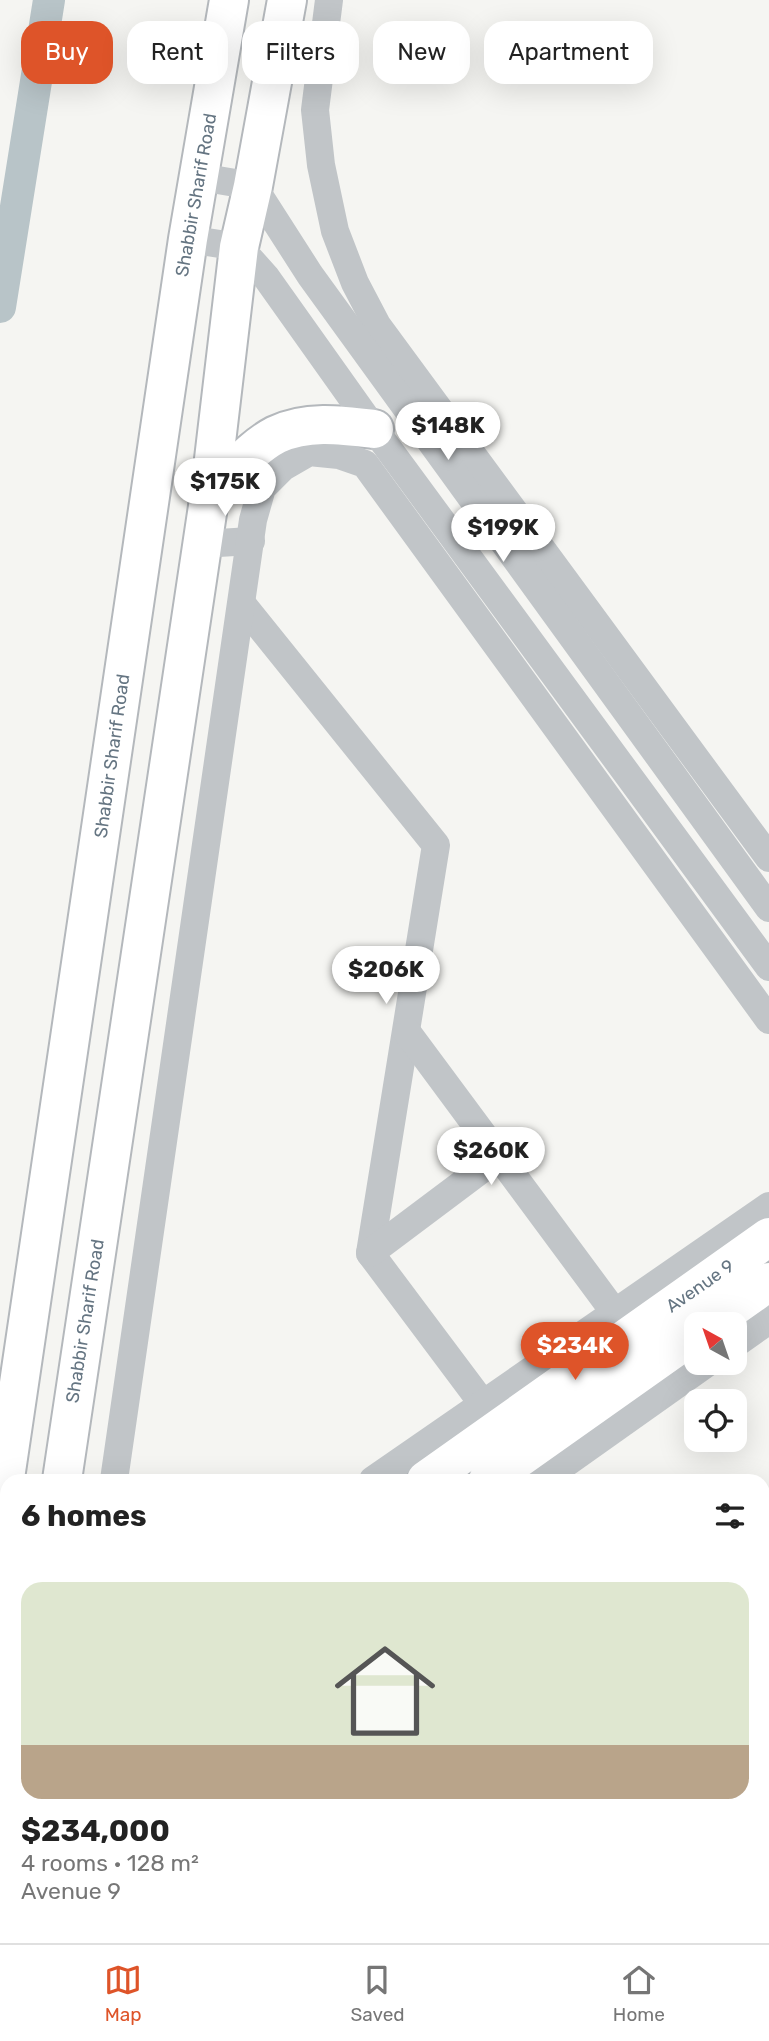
<!DOCTYPE html>
<meta charset="utf-8">
<style>
body{margin:0;font-family:Rubik,sans-serif;background:#f2f2f2;color:#222;height:100vh;display:flex;flex-direction:column;font-size:26px;white-space:nowrap}
*{box-sizing:border-box;margin:0}
p{font-size:23px;color:#767676}
.icon{flex:none;width:38px;height:38px;fill:none;stroke:currentColor;stroke-width:2;stroke-linecap:round;stroke-linejoin:round}
.map{position:relative;flex:1;overflow:hidden}
.side{position:absolute;left:0px;top:1474px;width:770px;height:471px;display:flex;flex-direction:column;background:#fff;border-radius:21px 21px 0 0;box-shadow:0 7px 28px #0002}
.side>*{flex:none}
.guide{position:absolute;left:21px;top:21px;width:728px;height:63px;display:flex;gap:14px}
.needle{width:46px;rotate:320deg}
.tools{position:absolute;left:684px;top:1312px;display:grid;gap:14px}
.tools a{display:grid;place-items:center;width:63px;height:63px;border-radius:14px;background:#fff;box-shadow:0 7px 28px #0002;font-size:35px}
.price{position:absolute;translate:-50% -60px;padding:0 16px;border-radius:24px;background:#fff;color:#222;font-size:23px;line-height:46px;filter:drop-shadow(0 2px 4px #0008)}
.price::after{content:'';position:absolute;left:50%;top:42px;width:21px;height:16px;margin-left:-10px;background:inherit;clip-path:polygon(0 0,100% 0,50% 100%)}
.price.on{background:#de5429;color:#fff}
ul{padding:0;list-style:none}
li{display:grid;align-content:center;gap:14px;height:371px;padding:0 21px}
li span{display:grid;place-items:center;height:217px;border-radius:21px;color:#555}
li>.icon{margin-inline-start:auto}
span .icon{width:126px;height:126px;fill:#fffc;stroke-width:1}
li b{font-size:30px}
h2{display:flex;justify-content:space-between;align-items:center;height:84px;padding:0 21px;font-size:30px}
.pill{padding:0 24px;border-radius:21px;background:#fff;box-shadow:0 7px 28px #0002;font-size:24px;line-height:63px}
.pill.on{background:#de5429;color:#fff}
.tabs{display:flex;justify-content:space-around;align-items:center;height:98px;border-top:2px solid #e0e0e0;background:#fff;font-size:19px;color:#767676}
.tabs a{display:grid;justify-items:center;gap:4px}
.tabs .on{color:#de5429}
.map>svg:first-child{display:block}
.lines{fill:none;stroke-linecap:round;stroke-linejoin:round}
.canal{stroke:#b8c4c8;stroke-width:32}
.secondary-casing{stroke:#b3b8bc;stroke-width:42}
.primary-casing{stroke:#b4b8bc;stroke-width:42}
.path{stroke:#bbbdbf;stroke-width:4.5;stroke-dasharray:3.5 3.5;stroke-linecap:butt}
.minor{stroke:#c1c5c8;stroke-width:28}
.tertiary{stroke:#c1c5c8;stroke-width:35}
.secondary{stroke:#fff;stroke-width:38}
.primary{stroke:#fff;stroke-width:38}
.labels{text-anchor:middle;dominant-baseline:central;stroke-width:7;stroke-linejoin:round;paint-order:stroke}
.street-label{font-size:18px;fill:#657582;stroke:#fff}
</style>
<div class="map">
<svg width="769" height="1943" viewBox="0 0 769 1943">
<rect width="100%" height="100%" fill="#f5f5f2"/>
<g class="lines">
<path class="canal" d="M0,307L49,0"/>
<defs>
<g id="secondary">
<path d="M708,1325L769,1282"/>
<path d="M426,1480L769,1237"/>
<path d="M488,1480L696,1333"/>
</g>
<g id="primary">
<path d="M210,493C231,474 251,448 276,435C306,420 342,425 374,429"/>
<path d="M62,1480L210,493L239,247L253,186L287,0"/>
<path d="M0,1512L188,239L229,0"/>
<path d="M0,1906L7,1857"/>
<path d="M38,1943L39,1937"/>
</g>
</defs>
<use href="#secondary" class="secondary-casing"/>
<use href="#primary" class="primary-casing"/>
<path class="path" d="M0,1712L7,1713"/>
<g class="minor">
<path d="M329,0L315,110L321,165L335,231L355,283L377,325L769,858"/>
<path d="M200,177L253,186L310,275L769,908"/>
<path d="M188,239L239,247L266,277L374,429L769,967"/>
<path d="M202,544L251,541"/>
<path d="M242,604L436,845L370,1253L483,1404"/>
<path d="M407,1032L615,1313"/>
<path d="M370,1253L498,1157"/>
<path d="M735,1344L769,1320"/>
<path d="M114,1480L253,520L262,488L283,467L309,452L339,455L365,464L769,1020"/>
<path d="M373,1480L769,1206"/>
<path d="M542,1480L707,1363"/>
<path d="M763,1695L769,1691"/>
<path d="M347,1937L351,1943"/>
<path d="M416,1943L424,1937"/>
</g>
<g class="tertiary">
<path d="M0,1772L7,1770"/>
<path d="M0,1820L7,1818"/>
</g>
<use href="#secondary" class="secondary"/>
<use href="#primary" class="primary"/>
</g>
<g class="labels">
<g class="street-label">
<text transform="translate(196 195) rotate(-80)">Shabbir Sharif Road</text>
<text transform="translate(112 756) rotate(-82)">Shabbir Sharif Road</text>
<text transform="translate(700 1286) rotate(-35)">Avenue 9</text>
<text transform="translate(85 1321) rotate(-81)">Shabbir Sharif Road</text>
</g>
</g>
</svg>
<div class="tools">
<a><svg class="needle" viewBox="-14 -14 28 28"><path d="M0-13l5 13h-10z" fill="#e53935"/><path d="M0 13l5-13h-10z" fill="#767676"/></svg></a>
<a><svg class="icon" aria-label="locate" viewBox="0 0 24 24"><circle cx="12" cy="12" r="6"/><path d="M12 2v4M12 18v4M2 12h4M18 12h4"/></svg></a>
</div>
<b class="price" style="left:448px;top:462px">$148K</b>
<b class="price" style="left:225px;top:518px">$175K</b>
<b class="price" style="left:503px;top:564px">$199K</b>
<b class="price" style="left:386px;top:1006px">$206K</b>
<b class="price" style="left:491px;top:1187px">$260K</b>
<b class="price on" style="left:575px;top:1382px">$234K</b>
<div class="guide">
<a class="pill on">Buy</a>
<a class="pill">Rent</a>
<a class="pill">Filters</a>
<a class="pill">New</a>
<a class="pill">Apartment</a>
</div>
<section class="side">
<h2>6 homes<svg class="icon" aria-label="filters" viewBox="0 0 24 24"><path d="M4 7h16M4 17h16"/><circle cx="9" cy="7" r="2"/><circle cx="15" cy="17" r="2"/></svg></h2>
<ul>
<li><span style="background:linear-gradient(#dfe7d0 75%,#b9a48a 0)"><svg class="icon" aria-label="home" viewBox="0 0 24 24"><path d="M3 11l9-7 9 7M6 9v11h12V9"/></svg></span><div><b>$234,000</b><p>4 rooms · 128 m²</p><p>Avenue 9</p></div></li>
</ul>
</section>
</div>
<nav class="tabs">
<a class="on"><svg class="icon" aria-label="map" viewBox="0 0 24 24"><path d="M3 6l6-2 6 2 6-2v14l-6 2-6-2-6 2zM9 4v14M15 6v14"/></svg>Map</a>
<a><svg class="icon" aria-label="saved" viewBox="0 0 24 24"><path d="M7 4h10v16l-5-4-5 4z"/></svg>Saved</a>
<a><svg class="icon" aria-label="home" viewBox="0 0 24 24"><path d="M3 11l9-7 9 7M6 9v11h12V9"/></svg>Home</a>
</nav>
